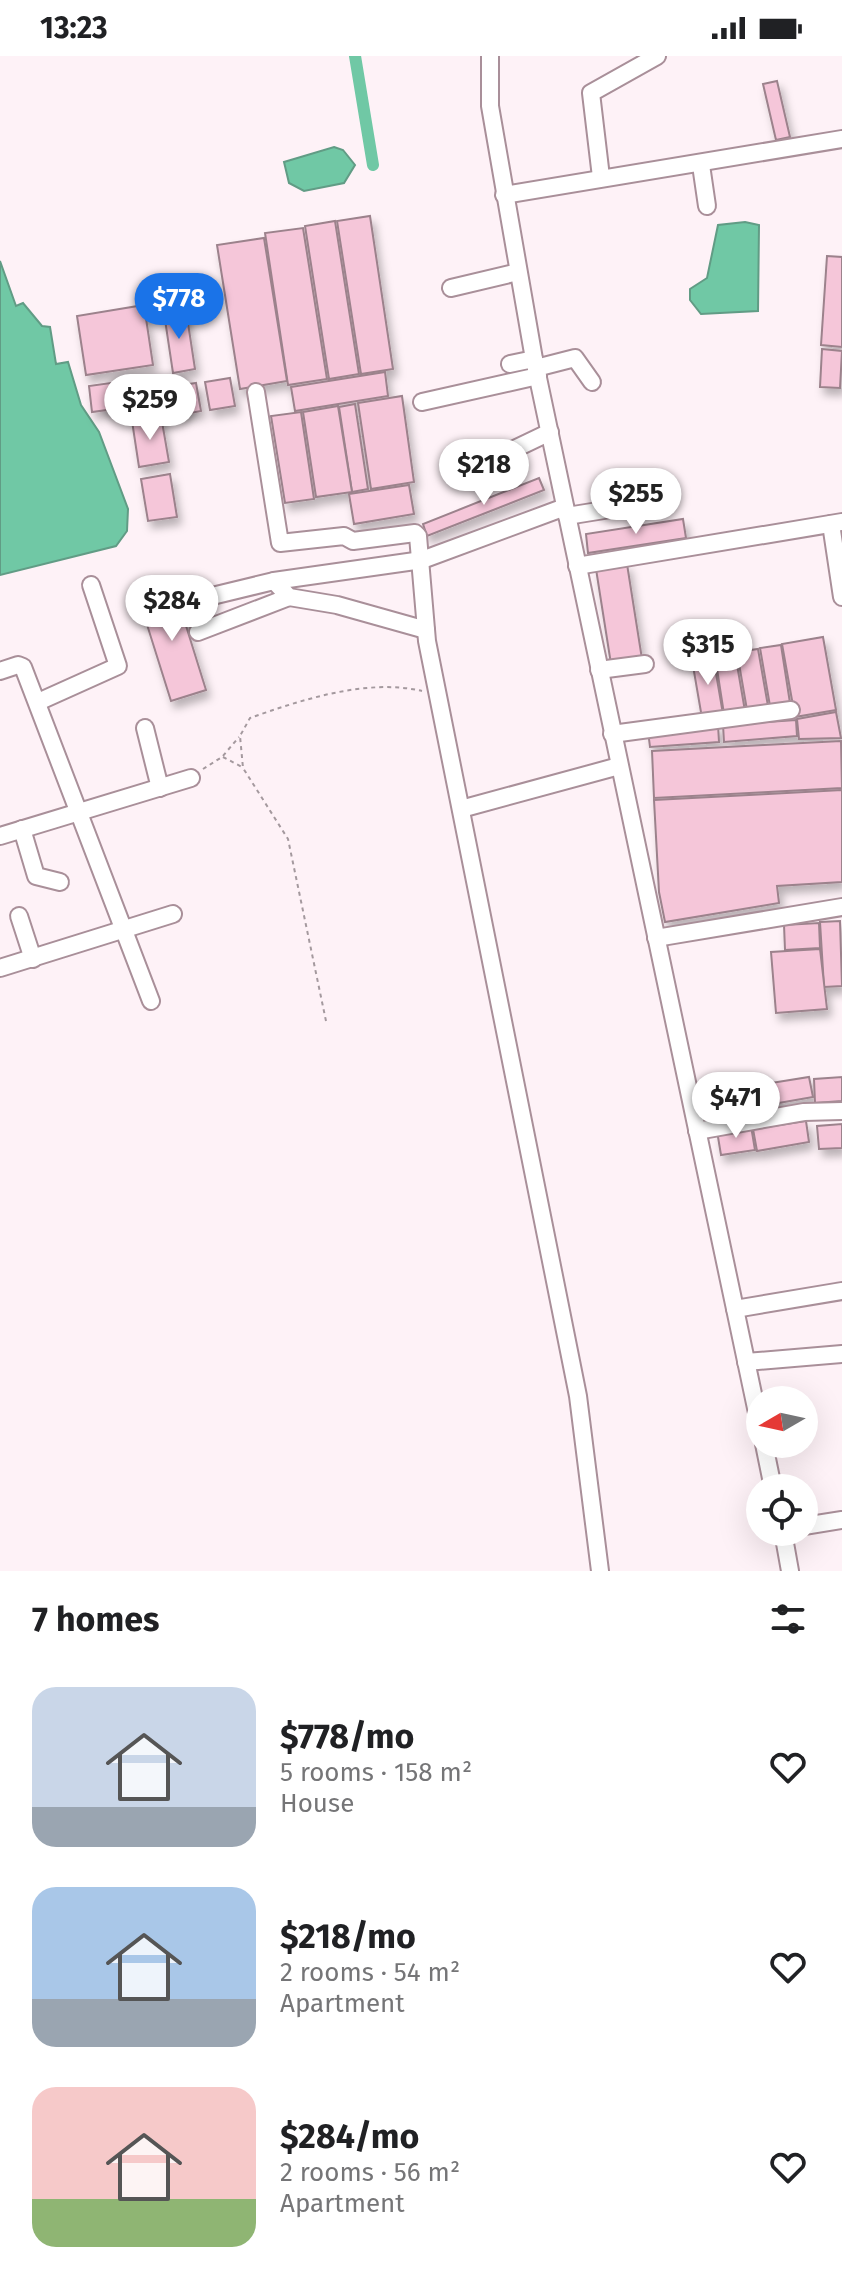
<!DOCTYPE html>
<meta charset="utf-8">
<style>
body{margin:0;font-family:"Fira Sans",sans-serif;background:#f2f2f2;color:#202124;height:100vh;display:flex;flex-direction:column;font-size:30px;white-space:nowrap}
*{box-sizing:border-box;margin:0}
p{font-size:26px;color:#757577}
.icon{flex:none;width:44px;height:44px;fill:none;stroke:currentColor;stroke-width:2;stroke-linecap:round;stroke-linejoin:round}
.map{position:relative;height:1515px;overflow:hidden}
.sheet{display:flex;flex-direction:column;background:#fff;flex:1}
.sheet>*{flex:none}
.needle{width:52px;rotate:261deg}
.buttons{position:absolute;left:746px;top:1330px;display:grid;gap:16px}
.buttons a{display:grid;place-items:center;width:72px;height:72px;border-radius:50%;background:#fff;box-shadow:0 8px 32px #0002;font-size:40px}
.price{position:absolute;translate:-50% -68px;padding:0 18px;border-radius:28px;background:#fff;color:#222;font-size:26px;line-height:52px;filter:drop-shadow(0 2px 4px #0008)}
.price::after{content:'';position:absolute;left:50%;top:48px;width:24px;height:18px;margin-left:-12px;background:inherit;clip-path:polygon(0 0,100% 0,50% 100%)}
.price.current{background:#1a73e8;color:#fff}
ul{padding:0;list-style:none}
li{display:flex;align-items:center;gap:24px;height:200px;padding:0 32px}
li span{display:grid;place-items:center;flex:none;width:224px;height:160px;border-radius:24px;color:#555}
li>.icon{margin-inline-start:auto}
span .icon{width:96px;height:96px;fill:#fffc;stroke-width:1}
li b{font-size:34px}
h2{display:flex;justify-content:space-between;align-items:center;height:96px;padding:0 32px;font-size:34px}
.status{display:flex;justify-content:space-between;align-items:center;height:56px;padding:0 40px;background:#fff;direction:ltr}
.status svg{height:22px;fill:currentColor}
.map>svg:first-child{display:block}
.water{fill:#70c8a5;stroke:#619c85;stroke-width:2}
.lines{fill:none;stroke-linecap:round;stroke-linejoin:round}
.canal{stroke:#70c8a5;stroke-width:12}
.building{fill:#f5c6d9;stroke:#9c828c;stroke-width:2;filter:url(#shadow)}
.minor-casing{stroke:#a98f99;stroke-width:20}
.path{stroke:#a4999e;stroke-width:2;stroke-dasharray:4 4;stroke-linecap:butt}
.minor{stroke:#fff;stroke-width:16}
</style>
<div class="status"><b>13:23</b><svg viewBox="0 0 49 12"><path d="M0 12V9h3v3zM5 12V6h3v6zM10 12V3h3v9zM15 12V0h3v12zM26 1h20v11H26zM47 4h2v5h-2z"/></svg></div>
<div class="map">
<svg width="842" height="1515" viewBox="0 0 842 1515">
<defs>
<filter id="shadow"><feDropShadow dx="4" dy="7" stdDeviation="4" flood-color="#0004"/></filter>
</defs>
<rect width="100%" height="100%" fill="#fef2f7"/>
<g class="water">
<path d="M334,91L343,94L355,109L344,127L304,135L289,127L284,106Z"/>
<path d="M745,166L759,169L758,255L701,258L690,244V233L707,222L718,169Z"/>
<path d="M0,205L16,250L23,247L42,270L50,271L56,308L68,306L81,349L99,376L128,453L127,475L116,490L0,519Z"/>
</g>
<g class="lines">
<path class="canal" d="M355,0L373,109"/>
</g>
<g class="building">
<path d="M777,25L790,81L776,84L763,28Z"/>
<path d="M370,160L393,313L361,318L337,165Z"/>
<path d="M335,165L359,318L329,323L305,170Z"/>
<path d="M303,172L327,323L288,329L265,177Z"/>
<path d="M264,182L287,325L240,333L217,189Z"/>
<path d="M827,200L842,201V291L821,289Z"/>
<path d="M144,249L153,309L86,319L77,260Z"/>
<path d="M186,254L195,313L173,317L164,257Z"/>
<path d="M822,293L842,295L840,332L820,331Z"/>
<path d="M385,316L388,340L295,355L291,331Z"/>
<path d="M154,321L158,347L92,356L89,330Z"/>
<path d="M230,322L235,350L210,354L205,326Z"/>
<path d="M196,327L201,355L180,359L175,330Z"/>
<path d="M402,340L414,426L371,433L358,347Z"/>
<path d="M355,348L368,433L352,436L339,351Z"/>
<path d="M338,350L352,436L316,441L303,356Z"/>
<path d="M301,356L314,443L285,447L271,360Z"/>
<path d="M161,360L169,406L139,411L132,365Z"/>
<path d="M170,418L177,461L148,465L141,423Z"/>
<path d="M539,422L544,434L427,480L423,468Z"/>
<path d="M409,429L414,458L354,468L349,438Z"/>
<path d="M683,463L686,482L588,497L586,478Z"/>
<path d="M627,508L642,603L611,608L596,513Z"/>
<path d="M173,528L206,634L171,645L138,540Z"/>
<path d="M823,581L836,654L795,661L782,588Z"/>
<path d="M781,589L790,647L770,650L760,592Z"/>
<path d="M758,593L768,650L747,654L737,596Z"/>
<path d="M735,597L745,655L724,658L715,600Z"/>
<path d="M713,600L723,658L702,662L692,604Z"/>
<path d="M836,656L841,682L799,683L797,663Z"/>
<path d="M796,664L797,680L724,686L723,669Z"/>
<path d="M718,669L719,686L650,691L648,675Z"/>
<path d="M841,685L842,732L654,742L652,695Z"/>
<path d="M842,734V826L777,830L779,847L665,866L659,836L654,744Z"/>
<path d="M840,865L842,930L824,931L820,866Z"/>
<path d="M819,867L820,892L785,894L784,869Z"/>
<path d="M820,893L827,953L776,957L771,896Z"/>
<path d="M809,1021L813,1041L750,1052L746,1031Z"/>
<path d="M842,1021V1045L815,1047L814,1023Z"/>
<path d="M744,1028L748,1052L715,1057L711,1033Z"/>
<path d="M806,1065L809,1086L757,1095L753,1073Z"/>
<path d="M842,1068V1092L819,1093L817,1070Z"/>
<path d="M751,1070L755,1094L721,1099L717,1075Z"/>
</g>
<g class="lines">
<defs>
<g id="minor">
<path d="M490,0V50L534,303L760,1371"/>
<path d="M701,109L707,150"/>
<path d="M601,121L591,37L657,0"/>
<path d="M504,139L842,83"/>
<path d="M451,232L518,216"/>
<path d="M510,308L534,303"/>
<path d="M536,312L575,302L592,326"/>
<path d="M256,336L280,487L344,480L353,485L415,477L418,480L427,585L578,1340L600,1515"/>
<path d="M422,346L538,320"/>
<path d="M473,413L550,376"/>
<path d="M567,460L660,445"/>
<path d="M831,468L842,541"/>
<path d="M577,510L842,466"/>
<path d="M274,525L289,541L337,549L426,574"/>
<path d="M208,541L274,525L422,504L565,451"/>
<path d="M198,576L289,541"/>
<path d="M599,614L645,608"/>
<path d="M0,615L18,609L23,611L151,945"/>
<path d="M38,646L118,610L91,529"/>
<path d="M145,672L160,732"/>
<path d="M612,678L791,654"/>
<path d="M461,753L619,710"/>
<path d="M22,773L36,820L60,826"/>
<path d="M0,780L191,722"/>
<path d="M19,860L33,903"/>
<path d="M656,882L842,851"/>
<path d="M0,912L173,858"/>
<path d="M697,1075L804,1056L842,1055"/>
<path d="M735,1253L842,1235"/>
<path d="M746,1306L842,1298"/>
<path d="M764,1388L773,1432"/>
<path d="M804,1470L842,1464"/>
<path d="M783,1476L790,1515"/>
</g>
</defs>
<use href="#minor" class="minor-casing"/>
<g class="path">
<path d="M223,701L242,711"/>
<path d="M203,713L222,701L239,681"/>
<path d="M326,965L288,783L243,712L240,680L250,662C301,644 367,622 422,635"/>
</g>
<use href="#minor" class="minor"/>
</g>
</svg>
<div class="buttons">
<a><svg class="needle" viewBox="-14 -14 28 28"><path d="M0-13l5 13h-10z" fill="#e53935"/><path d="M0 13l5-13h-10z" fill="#757577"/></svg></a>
<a><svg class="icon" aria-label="locate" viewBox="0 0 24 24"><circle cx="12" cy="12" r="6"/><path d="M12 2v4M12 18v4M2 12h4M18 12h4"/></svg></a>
</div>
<b class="price current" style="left:179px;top:285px">$778</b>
<b class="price" style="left:150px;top:386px">$259</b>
<b class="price" style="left:484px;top:451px">$218</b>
<b class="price" style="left:636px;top:480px">$255</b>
<b class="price" style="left:172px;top:587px">$284</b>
<b class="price" style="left:708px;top:631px">$315</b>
<b class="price" style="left:736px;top:1084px">$471</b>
</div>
<section class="sheet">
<h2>7 homes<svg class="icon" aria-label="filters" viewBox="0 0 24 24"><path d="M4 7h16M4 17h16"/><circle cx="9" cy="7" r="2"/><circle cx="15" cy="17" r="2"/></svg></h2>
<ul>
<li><span style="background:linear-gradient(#c9d6e8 75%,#9aa5b1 0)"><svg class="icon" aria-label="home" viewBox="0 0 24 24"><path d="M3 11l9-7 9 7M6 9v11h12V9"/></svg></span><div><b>$778/mo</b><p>5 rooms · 158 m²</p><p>House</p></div><svg class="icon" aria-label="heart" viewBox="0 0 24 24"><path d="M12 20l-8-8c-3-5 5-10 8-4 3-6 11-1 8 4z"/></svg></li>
<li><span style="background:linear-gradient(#a9c7e8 70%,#9aa5b1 0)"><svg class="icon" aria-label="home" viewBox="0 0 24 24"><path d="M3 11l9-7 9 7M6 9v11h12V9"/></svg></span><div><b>$218/mo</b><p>2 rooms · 54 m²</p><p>Apartment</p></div><svg class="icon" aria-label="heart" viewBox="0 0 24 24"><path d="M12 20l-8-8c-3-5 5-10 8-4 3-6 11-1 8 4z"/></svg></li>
<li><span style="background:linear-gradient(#f6c9c9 70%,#8fb573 0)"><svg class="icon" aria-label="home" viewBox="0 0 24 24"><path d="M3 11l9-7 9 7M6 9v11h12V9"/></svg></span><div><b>$284/mo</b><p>2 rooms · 56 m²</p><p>Apartment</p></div><svg class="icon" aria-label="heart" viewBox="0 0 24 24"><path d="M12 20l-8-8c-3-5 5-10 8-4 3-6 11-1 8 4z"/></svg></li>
</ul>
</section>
